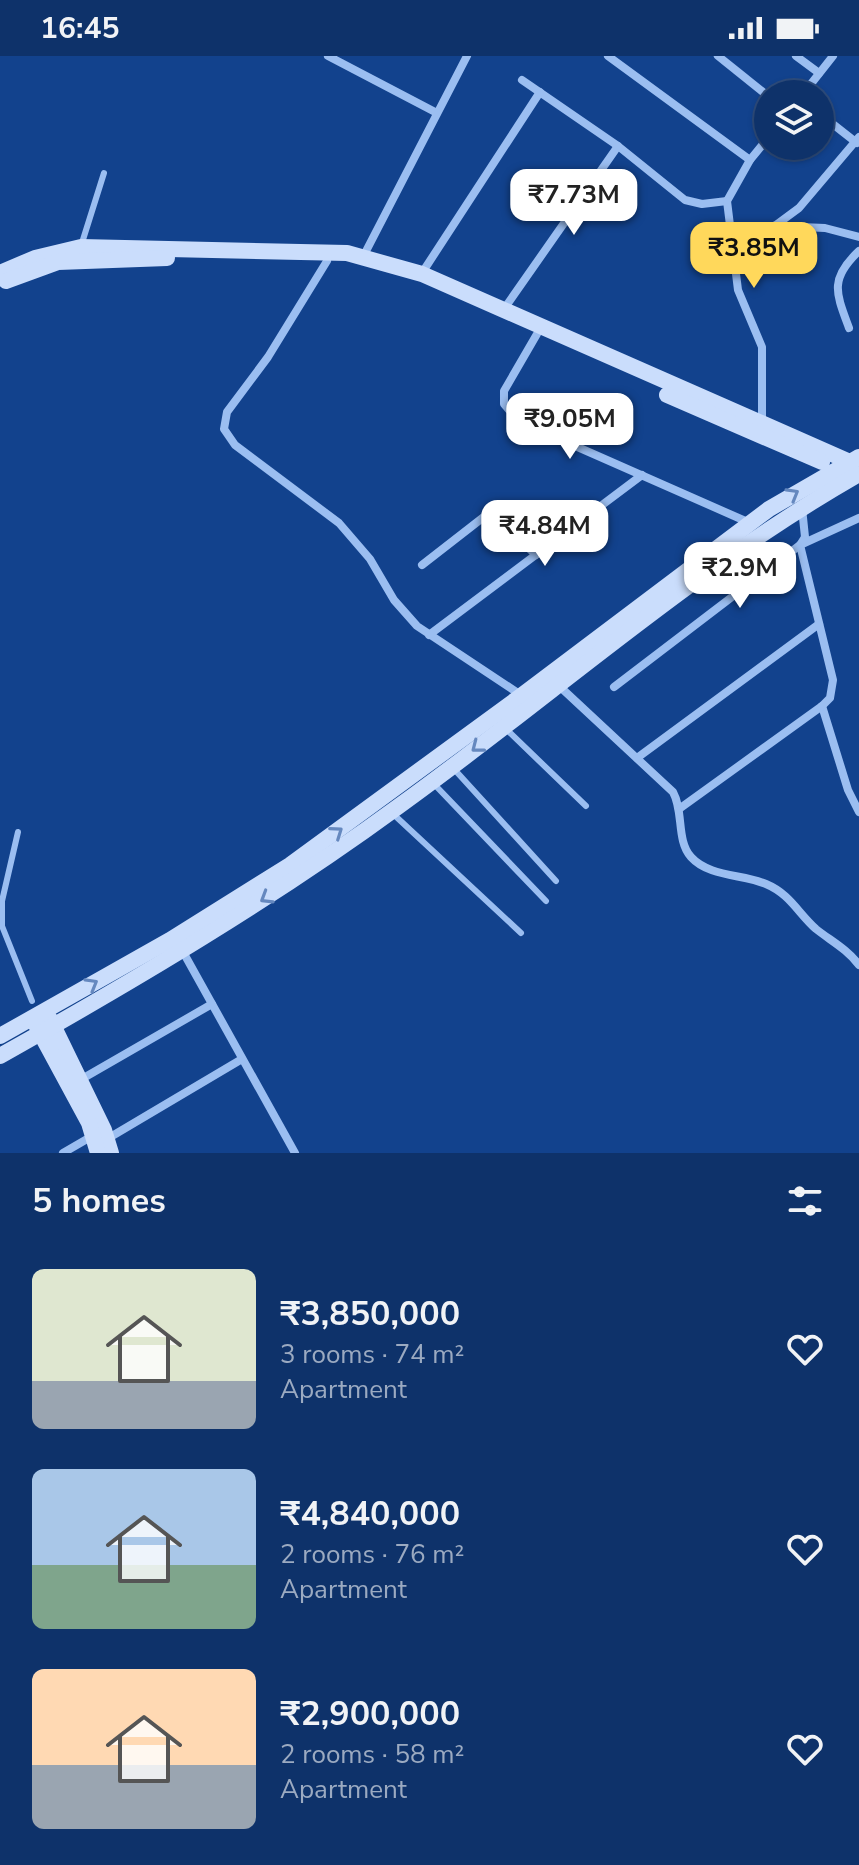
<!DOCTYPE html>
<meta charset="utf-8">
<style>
body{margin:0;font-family:"Nunito Sans",sans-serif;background:#1c3e72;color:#f1f3f6;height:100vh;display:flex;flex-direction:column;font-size:30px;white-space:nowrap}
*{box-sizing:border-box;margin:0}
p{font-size:26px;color:#9baac1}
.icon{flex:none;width:44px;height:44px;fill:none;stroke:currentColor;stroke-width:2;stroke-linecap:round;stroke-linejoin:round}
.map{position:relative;height:1097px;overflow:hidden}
.details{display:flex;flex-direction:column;background:#0e326a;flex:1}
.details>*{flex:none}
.buttons{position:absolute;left:754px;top:24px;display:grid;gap:16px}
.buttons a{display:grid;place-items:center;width:80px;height:80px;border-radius:50%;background:#0e326a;box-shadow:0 2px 6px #0004,0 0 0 2px #2e4d7e;font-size:40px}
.price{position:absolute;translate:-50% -68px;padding:0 18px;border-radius:16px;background:#fff;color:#222;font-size:26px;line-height:52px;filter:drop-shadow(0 2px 4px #0008)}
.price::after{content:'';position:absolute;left:50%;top:48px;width:24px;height:18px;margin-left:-12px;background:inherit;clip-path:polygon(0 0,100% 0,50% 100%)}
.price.on{background:#ffd85b;color:#111}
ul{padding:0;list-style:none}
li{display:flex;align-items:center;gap:24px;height:200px;padding:0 32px}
li span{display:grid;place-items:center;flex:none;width:224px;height:160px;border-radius:12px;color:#555}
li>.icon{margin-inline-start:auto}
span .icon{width:96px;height:96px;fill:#fffc;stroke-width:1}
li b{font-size:34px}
h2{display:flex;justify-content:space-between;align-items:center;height:96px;padding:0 32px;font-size:34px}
.status{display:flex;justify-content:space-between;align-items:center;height:56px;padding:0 40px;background:#0e326a;direction:ltr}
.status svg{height:22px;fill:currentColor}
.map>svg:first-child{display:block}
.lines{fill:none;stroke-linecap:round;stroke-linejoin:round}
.lane{stroke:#9bbef1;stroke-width:6}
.street{stroke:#9bbef1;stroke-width:8}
.secondary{stroke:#caddfc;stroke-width:16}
.oneway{stroke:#6588bf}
</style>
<div class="status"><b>16:45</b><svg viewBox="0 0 49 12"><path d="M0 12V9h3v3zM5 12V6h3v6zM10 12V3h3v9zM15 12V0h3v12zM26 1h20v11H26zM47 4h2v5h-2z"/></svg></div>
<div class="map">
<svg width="859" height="1097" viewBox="0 0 859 1097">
<rect width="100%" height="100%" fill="#12428d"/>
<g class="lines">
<g class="lane">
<path d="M81,190L104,117"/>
<path d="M506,673L586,750"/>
<path d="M454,713L556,825"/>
<path d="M434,728L546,845"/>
<path d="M391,756L521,877"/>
<path d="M18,776L2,845V870L32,945"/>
</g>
<g class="street">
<path d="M328,0L437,57"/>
<path d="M608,0L750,104"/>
<path d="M718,0L768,40"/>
<path d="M796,0L819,17"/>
<path d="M522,24L618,90L685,144L702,148L727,145"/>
<path d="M803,38L833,0"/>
<path d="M820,58L857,87"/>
<path d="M777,170L825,172L859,181"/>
<path d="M732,187L776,169L799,152L859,81"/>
<path d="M364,199L467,0"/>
<path d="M327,205L268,301L227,356L224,373L235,389L339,467L370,503L394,544L417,570L521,639"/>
<path d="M422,217L540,36"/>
<path d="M504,253L618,90"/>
<path d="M849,272C836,237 829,223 859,195"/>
<path d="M537,278L504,335V348L509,354L548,378L750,467"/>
<path d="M762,367V291L738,234L727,145L750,104L768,82"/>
<path d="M422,509L485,460L499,464L536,499"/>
<path d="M429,579L642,419"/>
<path d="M557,628L673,736C684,756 676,784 691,801C709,821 743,818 766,828C790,838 798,857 816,873C831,885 847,893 859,909"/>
<path d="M614,631L800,489L859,462"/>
<path d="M822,650L848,734L859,756"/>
<path d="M637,702L819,568"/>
<path d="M679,753L822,650L830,642L833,624L800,489L805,481L802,452"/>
<path d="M182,894L295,1097"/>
<path d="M80,1024L212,948"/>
<path d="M107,1083L242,1003"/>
<path d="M63,1097L94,1079"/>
</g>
<g class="secondary">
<path d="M0,217L35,202L81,191L347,197L422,218L850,406"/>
<path d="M6,225L58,206L167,202"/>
<path d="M667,339L822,406"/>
<path d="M50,963L104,1074L111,1097"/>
<path d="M36,969L89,1067L98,1097"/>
<path d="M0,980L170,884L290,809L521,640L769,453L859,401"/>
<path d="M0,1000C137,923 272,843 399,750C553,639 694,512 859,418"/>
</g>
</g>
<defs><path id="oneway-chevron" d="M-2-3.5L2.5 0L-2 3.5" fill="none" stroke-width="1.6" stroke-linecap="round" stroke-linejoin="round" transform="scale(2)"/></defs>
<g class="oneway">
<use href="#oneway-chevron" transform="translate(793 438) rotate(-30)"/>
<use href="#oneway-chevron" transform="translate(477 691) rotate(142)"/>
<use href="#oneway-chevron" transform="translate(337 776) rotate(-35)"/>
<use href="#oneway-chevron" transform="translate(266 842) rotate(148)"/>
<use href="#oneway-chevron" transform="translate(92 928) rotate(-30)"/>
</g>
</svg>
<div class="buttons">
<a><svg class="icon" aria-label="layers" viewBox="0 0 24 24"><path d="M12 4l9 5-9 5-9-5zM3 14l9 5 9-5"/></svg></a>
</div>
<b class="price" style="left:574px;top:181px">₹7.73M</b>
<b class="price on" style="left:754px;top:234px">₹3.85M</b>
<b class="price" style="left:570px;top:405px">₹9.05M</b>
<b class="price" style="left:545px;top:512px">₹4.84M</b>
<b class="price" style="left:740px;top:554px">₹2.9M</b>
</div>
<section class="details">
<h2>5 homes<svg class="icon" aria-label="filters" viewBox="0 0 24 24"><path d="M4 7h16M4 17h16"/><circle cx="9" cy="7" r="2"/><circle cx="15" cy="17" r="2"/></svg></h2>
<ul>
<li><span style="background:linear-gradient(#dfe7d0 70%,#9aa5b1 0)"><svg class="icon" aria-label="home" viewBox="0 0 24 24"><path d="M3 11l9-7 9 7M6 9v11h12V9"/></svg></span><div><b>₹3,850,000</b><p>3 rooms · 74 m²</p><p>Apartment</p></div><svg class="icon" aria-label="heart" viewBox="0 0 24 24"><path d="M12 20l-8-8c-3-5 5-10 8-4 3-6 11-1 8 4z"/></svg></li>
<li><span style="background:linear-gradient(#a9c7e8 60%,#7fa58c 0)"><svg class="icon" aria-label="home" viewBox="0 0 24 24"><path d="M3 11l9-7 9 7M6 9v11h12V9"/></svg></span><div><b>₹4,840,000</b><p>2 rooms · 76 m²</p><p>Apartment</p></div><svg class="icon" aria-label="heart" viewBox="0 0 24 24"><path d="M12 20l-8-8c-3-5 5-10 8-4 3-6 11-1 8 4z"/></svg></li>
<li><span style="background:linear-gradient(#ffd9b3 60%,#9aa5b1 0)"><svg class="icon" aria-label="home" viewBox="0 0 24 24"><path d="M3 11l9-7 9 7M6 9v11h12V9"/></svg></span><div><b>₹2,900,000</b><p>2 rooms · 58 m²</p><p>Apartment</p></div><svg class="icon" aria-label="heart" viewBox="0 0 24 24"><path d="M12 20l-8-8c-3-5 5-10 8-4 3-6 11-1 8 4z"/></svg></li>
</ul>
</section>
